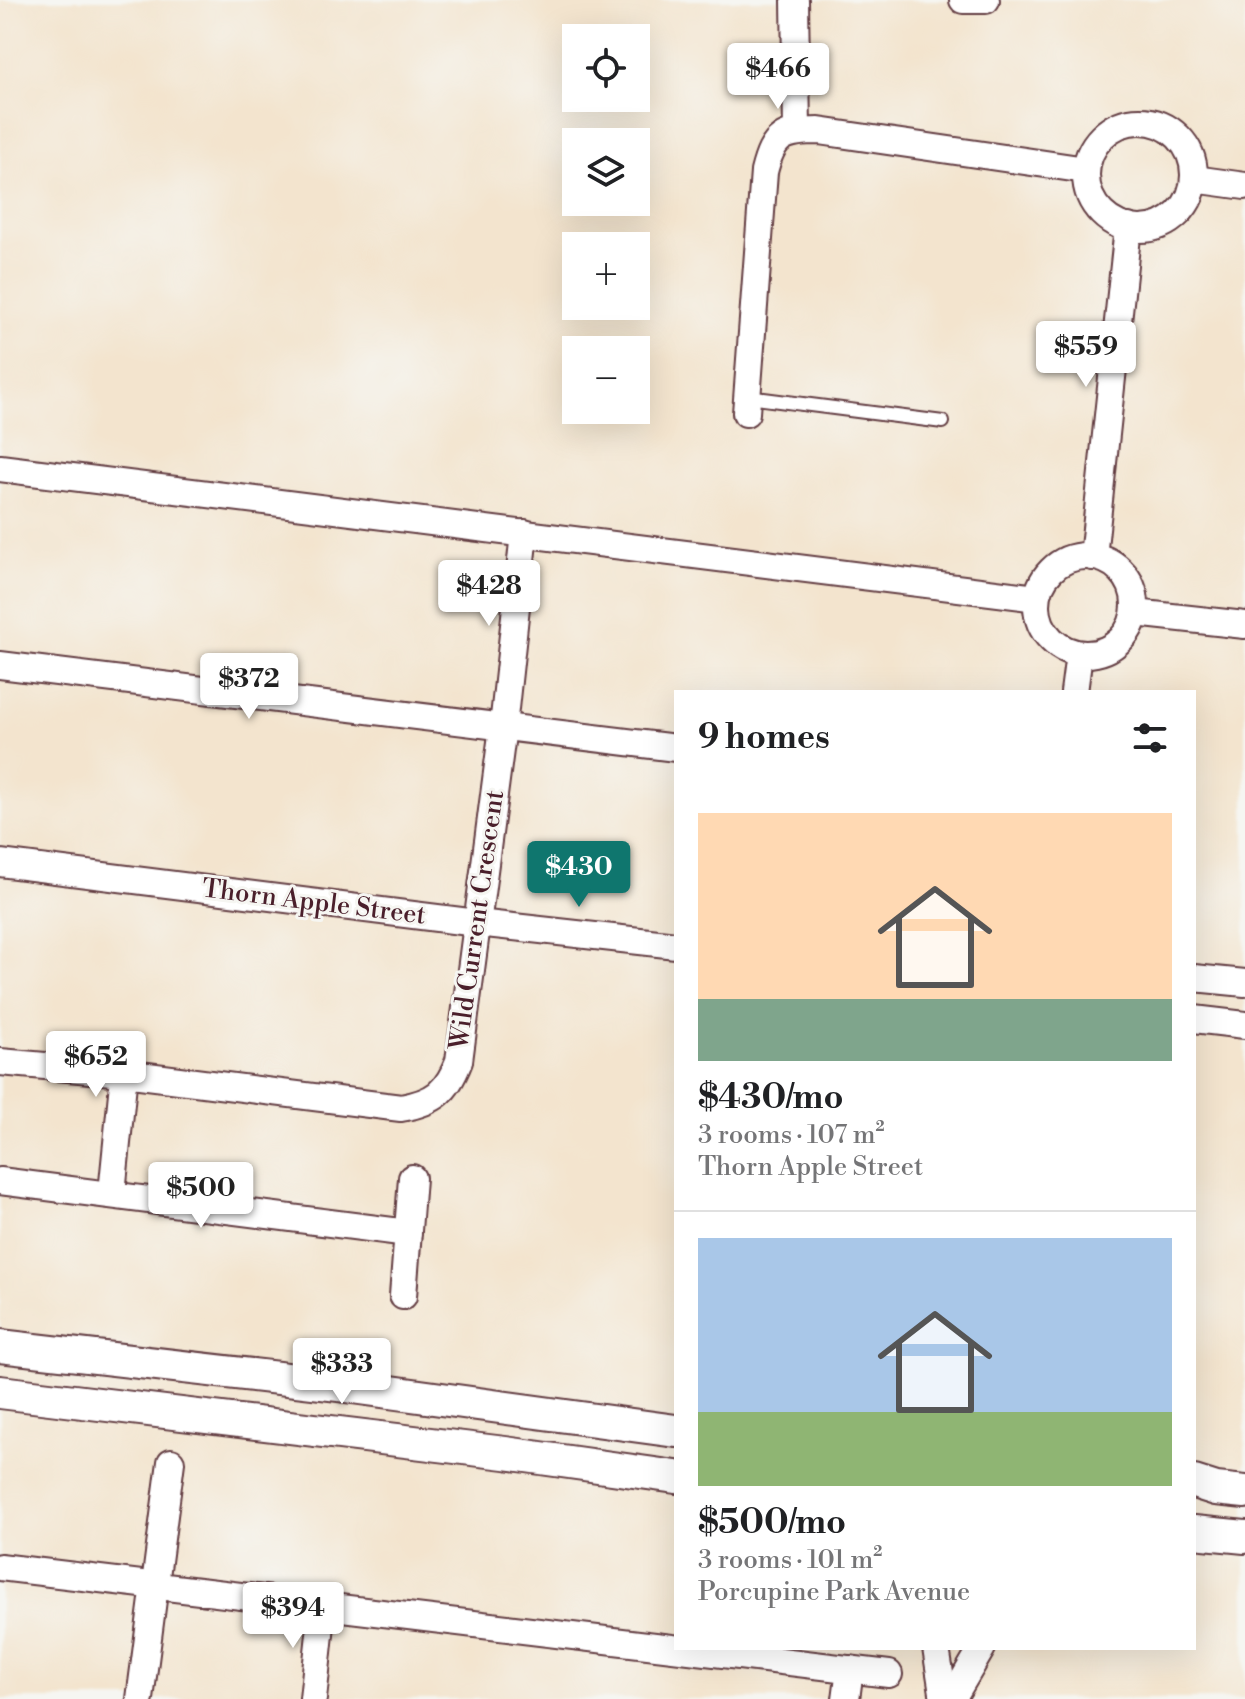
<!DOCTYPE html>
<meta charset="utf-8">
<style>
body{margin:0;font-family:"Libre Bodoni",serif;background:#f2f2f2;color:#202124;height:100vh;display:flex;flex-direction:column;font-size:30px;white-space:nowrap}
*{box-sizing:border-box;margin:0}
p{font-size:26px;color:#757577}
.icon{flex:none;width:44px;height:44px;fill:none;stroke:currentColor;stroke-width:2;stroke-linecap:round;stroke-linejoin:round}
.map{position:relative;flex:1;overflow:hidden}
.drawer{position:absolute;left:674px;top:690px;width:522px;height:960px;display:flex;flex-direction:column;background:#fff;border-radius:0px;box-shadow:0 8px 32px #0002}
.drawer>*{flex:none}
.controls{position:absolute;left:562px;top:24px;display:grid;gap:16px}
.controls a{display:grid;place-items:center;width:88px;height:88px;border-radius:0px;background:#fff;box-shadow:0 8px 32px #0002;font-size:40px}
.price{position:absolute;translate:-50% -68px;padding:0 18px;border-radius:8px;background:#fff;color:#222;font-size:26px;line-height:52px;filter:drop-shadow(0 2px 4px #0008)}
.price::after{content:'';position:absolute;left:50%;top:48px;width:24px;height:18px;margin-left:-12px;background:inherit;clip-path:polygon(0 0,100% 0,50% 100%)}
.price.on{background:#0f766e;color:#fff}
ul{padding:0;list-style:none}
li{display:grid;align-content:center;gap:16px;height:424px;padding:0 24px}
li+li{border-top:2px solid #e0e0e0}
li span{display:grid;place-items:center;height:248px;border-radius:0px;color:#555}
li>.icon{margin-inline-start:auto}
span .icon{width:144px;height:144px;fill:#fffc;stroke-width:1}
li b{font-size:34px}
h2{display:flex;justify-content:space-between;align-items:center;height:96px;padding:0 24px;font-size:34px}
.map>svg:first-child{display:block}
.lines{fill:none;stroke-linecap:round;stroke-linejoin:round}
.service-casing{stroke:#633d43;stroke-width:16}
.minor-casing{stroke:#633d43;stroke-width:30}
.tertiary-casing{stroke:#633d43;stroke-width:36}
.service{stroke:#fff;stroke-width:12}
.minor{stroke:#fff;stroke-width:26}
.tertiary{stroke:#fff;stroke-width:32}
.labels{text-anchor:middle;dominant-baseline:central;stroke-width:6;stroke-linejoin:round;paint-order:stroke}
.street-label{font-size:26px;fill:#4a1f2b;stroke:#f6f6f2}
</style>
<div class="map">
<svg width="1245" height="1699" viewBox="0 0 1245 1699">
<rect width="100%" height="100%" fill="#f6f6f2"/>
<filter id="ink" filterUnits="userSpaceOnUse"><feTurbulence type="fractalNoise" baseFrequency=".0125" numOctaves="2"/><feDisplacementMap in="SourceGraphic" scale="16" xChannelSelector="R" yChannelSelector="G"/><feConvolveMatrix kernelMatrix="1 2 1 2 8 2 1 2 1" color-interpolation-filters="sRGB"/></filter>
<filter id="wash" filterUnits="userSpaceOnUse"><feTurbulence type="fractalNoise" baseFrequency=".006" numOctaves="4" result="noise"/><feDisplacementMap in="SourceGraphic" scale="32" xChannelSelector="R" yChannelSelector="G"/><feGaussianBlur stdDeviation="1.8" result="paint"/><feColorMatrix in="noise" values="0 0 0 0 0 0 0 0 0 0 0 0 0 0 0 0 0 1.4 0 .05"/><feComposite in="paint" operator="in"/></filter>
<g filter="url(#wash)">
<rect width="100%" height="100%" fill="#f3e4ce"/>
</g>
<g filter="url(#ink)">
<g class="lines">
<defs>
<path id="service" d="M748,397L943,422"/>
<g id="minor">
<path d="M795,0L797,131"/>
<path d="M963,0H986"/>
<circle cx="1140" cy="175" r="54"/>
<path d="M1194,179L1245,186"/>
<path d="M746,413L764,172C773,136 783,131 819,131L1086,170"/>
<path d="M0,468L1037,598"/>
<circle cx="1086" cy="605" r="49"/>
<path d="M1093,557L1128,227"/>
<path d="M1135,613L1245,625"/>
<path d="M0,665L676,748"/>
<path d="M1074,692L1079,654"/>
<path d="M0,863L477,923L676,945"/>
<path d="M1194,978L1245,983"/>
<path d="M1194,1019L1245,1025"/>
<path d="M0,1062L124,1073L401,1108C435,1102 447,1092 459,1061L503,727L524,533"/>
<path d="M0,1181L408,1233"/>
<path d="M112,1193L124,1073"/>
<path d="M403,1296L412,1178"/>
<path d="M0,1567L889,1674"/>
<path d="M936,1648L944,1699"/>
<path d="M140,1699L171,1462"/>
<path d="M313,1699L323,1606"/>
<path d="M846,1699L850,1669"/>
<path d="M952,1699L982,1648"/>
</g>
<g id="tertiary">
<path d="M0,1346L339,1385L676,1431"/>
<path d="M0,1392L505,1453L676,1477"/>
<path d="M1194,1482L1216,1489L1245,1492"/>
<path d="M1194,1532L1245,1537"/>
</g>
</defs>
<use href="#service" class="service-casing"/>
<use href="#minor" class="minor-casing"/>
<use href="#tertiary" class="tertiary-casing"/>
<use href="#service" class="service"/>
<use href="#minor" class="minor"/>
<use href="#tertiary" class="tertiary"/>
</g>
</g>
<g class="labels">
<g class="street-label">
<text transform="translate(314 902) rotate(7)">Thorn Apple Street</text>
<text transform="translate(477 920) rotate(-82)">Wild Current Crescent</text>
</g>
</g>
</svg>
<div class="controls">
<a><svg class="icon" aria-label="locate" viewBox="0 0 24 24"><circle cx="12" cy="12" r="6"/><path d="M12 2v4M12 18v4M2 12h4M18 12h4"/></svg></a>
<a><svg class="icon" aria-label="layers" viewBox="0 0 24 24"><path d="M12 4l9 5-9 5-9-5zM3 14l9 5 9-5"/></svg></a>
<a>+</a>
<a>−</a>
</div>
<b class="price" style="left:778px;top:111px">$466</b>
<b class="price" style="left:1086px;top:389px">$559</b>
<b class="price" style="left:489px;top:628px">$428</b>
<b class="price" style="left:249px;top:721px">$372</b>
<b class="price on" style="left:579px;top:909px">$430</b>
<b class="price" style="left:96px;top:1099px">$652</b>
<b class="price" style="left:201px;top:1230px">$500</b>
<b class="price" style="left:342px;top:1406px">$333</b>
<b class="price" style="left:293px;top:1650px">$394</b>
<section class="drawer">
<h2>9 homes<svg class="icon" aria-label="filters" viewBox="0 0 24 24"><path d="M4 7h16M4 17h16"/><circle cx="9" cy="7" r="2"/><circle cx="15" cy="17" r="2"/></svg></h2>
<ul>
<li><span style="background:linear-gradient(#ffd9b3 75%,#7fa58c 0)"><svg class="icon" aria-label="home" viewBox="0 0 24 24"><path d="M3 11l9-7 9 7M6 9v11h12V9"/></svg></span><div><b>$430/mo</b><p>3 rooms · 107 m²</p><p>Thorn Apple Street</p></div></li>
<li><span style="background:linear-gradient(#a9c7e8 70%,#8fb573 0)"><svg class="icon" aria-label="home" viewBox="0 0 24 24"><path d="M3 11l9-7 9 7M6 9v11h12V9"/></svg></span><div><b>$500/mo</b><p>3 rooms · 101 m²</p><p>Porcupine Park Avenue</p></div></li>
</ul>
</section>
</div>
